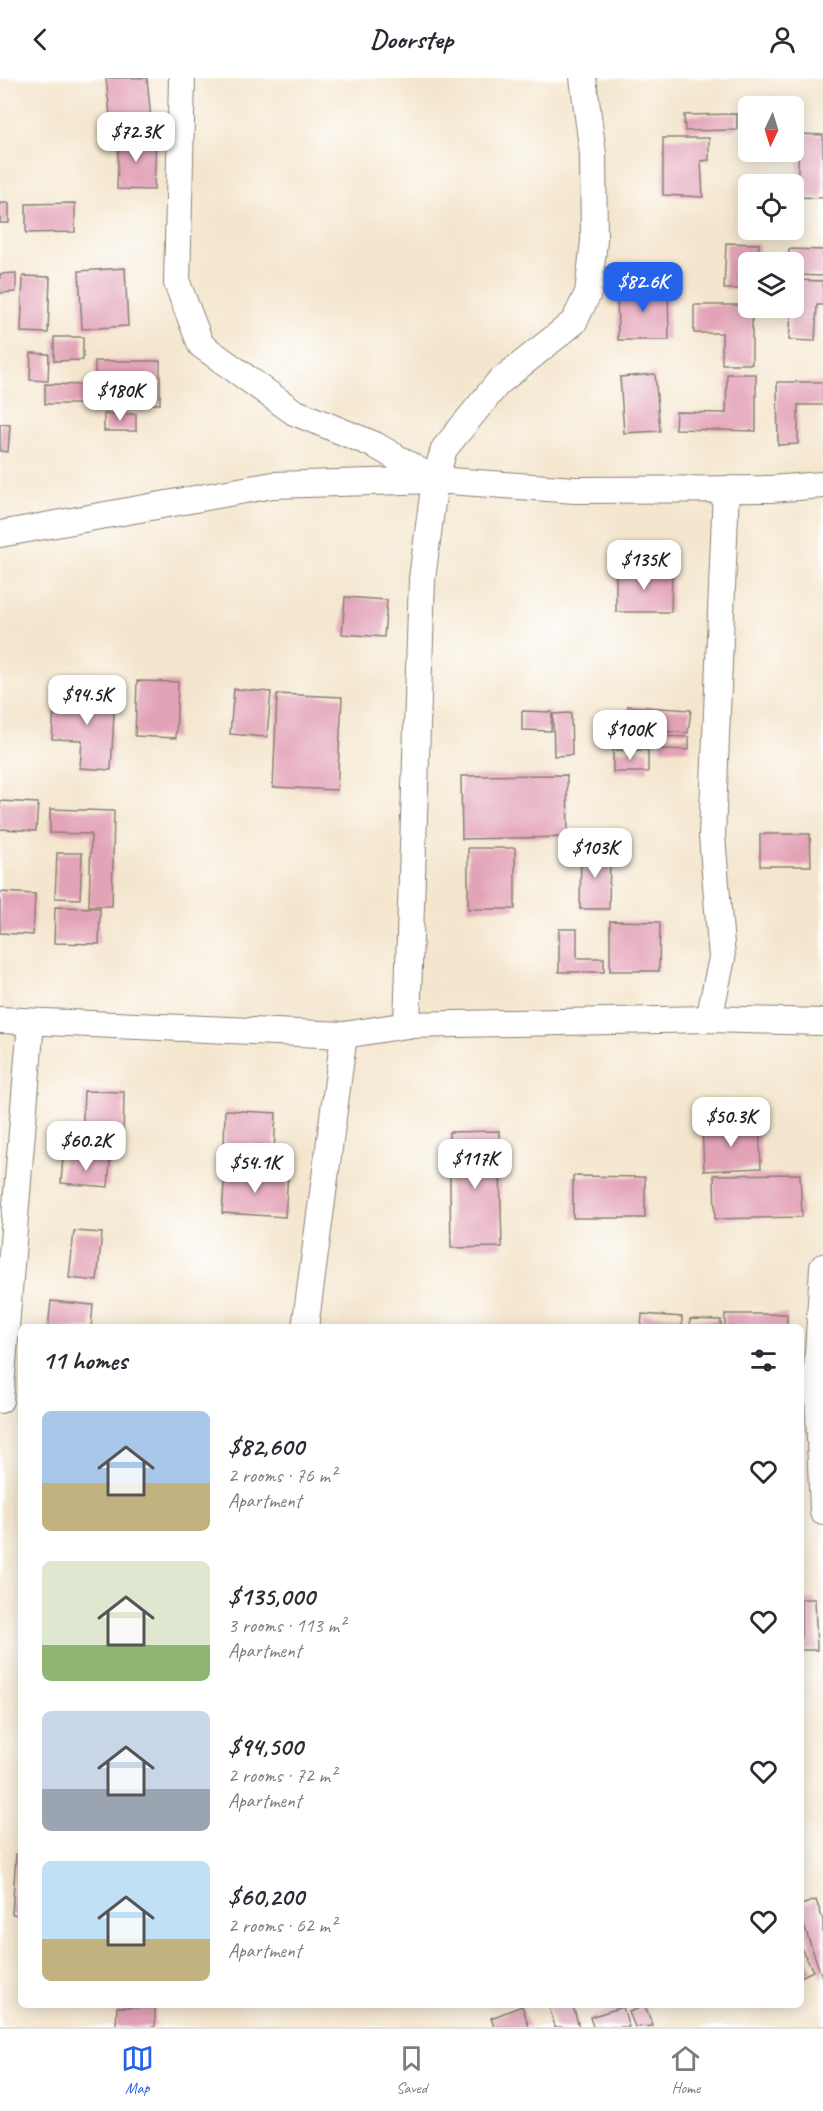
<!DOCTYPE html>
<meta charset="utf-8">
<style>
body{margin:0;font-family:Caveat,sans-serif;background:#f7f7f7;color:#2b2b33;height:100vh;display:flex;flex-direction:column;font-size:22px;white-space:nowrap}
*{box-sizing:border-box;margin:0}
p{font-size:20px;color:#7c7c81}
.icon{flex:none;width:33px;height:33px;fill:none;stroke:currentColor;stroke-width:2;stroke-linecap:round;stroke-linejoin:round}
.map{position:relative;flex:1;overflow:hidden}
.panel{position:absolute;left:18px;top:1246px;width:786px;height:684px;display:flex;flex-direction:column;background:#fff;border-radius:9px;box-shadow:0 3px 15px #0003}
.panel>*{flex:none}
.needle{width:39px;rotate:184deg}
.controls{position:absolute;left:738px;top:18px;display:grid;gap:12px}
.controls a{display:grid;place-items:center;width:66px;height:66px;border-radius:9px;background:#fff;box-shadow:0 3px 15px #0003;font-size:30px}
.price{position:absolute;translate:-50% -51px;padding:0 14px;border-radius:12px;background:#fff;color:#222;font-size:20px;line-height:39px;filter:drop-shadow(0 2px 3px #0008)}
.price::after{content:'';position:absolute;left:50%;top:36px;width:18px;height:14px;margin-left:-9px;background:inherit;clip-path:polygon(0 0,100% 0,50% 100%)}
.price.active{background:#2563eb;color:#fff}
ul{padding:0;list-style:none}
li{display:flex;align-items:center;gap:18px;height:150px;padding:0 24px}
li span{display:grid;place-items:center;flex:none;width:168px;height:120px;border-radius:9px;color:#555}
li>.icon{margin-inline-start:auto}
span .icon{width:72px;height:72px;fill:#fffc;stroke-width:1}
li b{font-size:26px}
h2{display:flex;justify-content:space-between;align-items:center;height:72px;padding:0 24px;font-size:26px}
header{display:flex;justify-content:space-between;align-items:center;height:78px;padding:0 24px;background:#fff;font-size:27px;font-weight:700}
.tabs{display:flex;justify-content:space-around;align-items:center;height:84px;border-top:2px solid #e1e1e2;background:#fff;font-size:16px;color:#7c7c81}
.tabs a{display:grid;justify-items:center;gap:3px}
.tabs .active{color:#2563eb}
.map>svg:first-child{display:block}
.building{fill:#e3a3b7}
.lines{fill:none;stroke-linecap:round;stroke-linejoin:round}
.minor-casing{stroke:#888175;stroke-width:28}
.minor{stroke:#fff;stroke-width:26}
</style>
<header><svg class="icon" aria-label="back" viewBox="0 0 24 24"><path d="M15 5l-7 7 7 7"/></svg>Doorstep<svg class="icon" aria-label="person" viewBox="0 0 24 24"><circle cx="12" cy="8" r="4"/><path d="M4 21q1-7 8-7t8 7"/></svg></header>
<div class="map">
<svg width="823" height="1949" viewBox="0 0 823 1949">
<rect width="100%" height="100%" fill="#fff"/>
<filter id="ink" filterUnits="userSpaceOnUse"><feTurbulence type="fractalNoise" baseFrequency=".0167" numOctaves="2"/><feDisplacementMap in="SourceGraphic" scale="12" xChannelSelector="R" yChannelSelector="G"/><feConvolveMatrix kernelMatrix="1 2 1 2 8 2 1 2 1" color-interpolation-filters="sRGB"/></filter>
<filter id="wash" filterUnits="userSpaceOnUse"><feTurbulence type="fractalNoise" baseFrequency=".008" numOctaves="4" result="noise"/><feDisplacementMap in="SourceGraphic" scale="24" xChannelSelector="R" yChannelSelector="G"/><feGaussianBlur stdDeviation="1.35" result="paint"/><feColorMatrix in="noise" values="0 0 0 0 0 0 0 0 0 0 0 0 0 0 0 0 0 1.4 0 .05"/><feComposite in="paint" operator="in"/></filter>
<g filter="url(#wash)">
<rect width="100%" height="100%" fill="#f4e6ce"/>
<g id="blocks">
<g class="building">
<path d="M106,0H147L151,42L111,46Z"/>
<path d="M737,36V52L685,53L684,37Z"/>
<path d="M799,56L823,57V120L797,119Z"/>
<path d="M119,58L156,59L154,112L117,111Z"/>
<path d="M663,60H709V82L701,83L703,119L663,117Z"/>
<rect x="0" y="125" width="9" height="20"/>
<path d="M75,125V154L26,155V126Z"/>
<path d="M726,165L759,166L758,184H748V211H724Z"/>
<path d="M789,171L823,172V198L794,197V184H788Z"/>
<path d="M125,190L128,248L82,251L79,193Z"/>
<path d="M16,195V214L0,215V196Z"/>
<path d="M23,198L50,199L48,255L21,254Z"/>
<path d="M794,202L823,203V227H817L815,263L789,262Z"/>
<path d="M668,207L669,262H618L617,208Z"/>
<path d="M694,227H748V230H752V286H722V255H694Z"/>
<path d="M54,259H83V282L54,283Z"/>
<path d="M31,275L49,276L48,303L30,302Z"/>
<rect x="95" y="283" width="65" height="43"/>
<path d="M655,296L660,353L624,355L620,299Z"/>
<path d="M727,296H756V353L675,351L676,334L726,335Z"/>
<path d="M777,304H823V327H798V366L778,367Z"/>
<path d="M45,306L90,307V326H45Z"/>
<rect x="104" y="336" width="32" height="17"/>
<path d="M0,346L10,347L8,374L0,373Z"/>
<path d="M616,492H672L671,534H616Z"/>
<path d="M345,519L387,522L384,559L342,556Z"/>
<path d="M137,603L178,604L176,660L135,658Z"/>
<path d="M234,611L271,614L267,659L230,656Z"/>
<path d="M55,614L115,617L111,692L80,690L82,662L52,661Z"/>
<path d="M277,616L342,619L337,712L273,709Z"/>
<path d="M628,628L691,632L688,655L626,651Z"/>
<path d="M522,633L552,634L551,653L522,652Z"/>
<path d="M599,634H620L621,649H599Z"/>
<path d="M571,635L572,677L554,678L553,636Z"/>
<path d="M661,658L689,659V672L661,671Z"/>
<rect x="613" y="672" width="35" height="22"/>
<path d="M567,697L568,759L462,761L461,698Z"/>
<path d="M0,723L38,725L36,753L0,751Z"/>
<path d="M50,731L114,733L112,828H89L91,756L50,755Z"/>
<path d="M760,756H810L811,788H760Z"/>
<rect x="468" y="770" width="47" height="61"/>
<path d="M581,771L610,772L609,831H580Z"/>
<path d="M57,775H82L80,821L55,820Z"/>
<path d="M0,814L35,816L33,857L0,855Z"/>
<path d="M55,829L100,830L99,866L54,865Z"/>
<path d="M610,843L660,844L659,893H610Z"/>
<path d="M559,851H577V880H604V894H559Z"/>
<path d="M84,1013L124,1014L123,1064L82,1062Z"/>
<path d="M225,1032L276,1035L274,1074L224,1071Z"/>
<path d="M759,1047L761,1090L704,1093L702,1049Z"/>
<path d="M499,1053L502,1169L451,1170L449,1054Z"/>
<path d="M63,1079L110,1082L108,1109L61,1105Z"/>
<path d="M225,1093L288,1096L285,1139L222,1135Z"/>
<path d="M800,1096L802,1139L715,1141L714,1097Z"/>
<path d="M573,1098L645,1099V1140H573Z"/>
<path d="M74,1153L102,1155L97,1203L69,1200Z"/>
<path d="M51,1223L93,1227L91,1250H48Z"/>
<path d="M642,1236L682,1239V1250H641Z"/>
<rect x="725" y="1236" width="62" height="14"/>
<path d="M690,1241L721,1242V1250H690Z"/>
<path d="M801,1521H815L817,1572H801Z"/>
<path d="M16,1776H21V1837L12,1836Z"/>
<path d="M816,1822L823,1842V1902L801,1839V1827Z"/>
<path d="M801,1870L813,1893L801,1899Z"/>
<path d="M522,1928L529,1949H494L491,1940Z"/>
<path d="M549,1928H573L579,1949H555Z"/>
<path d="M645,1928L653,1948L635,1949L629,1934Z"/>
<path d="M117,1929L155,1930V1949H116Z"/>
<path d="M623,1929L629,1949H593L590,1939Z"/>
</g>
</g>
</g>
<g filter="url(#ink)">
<use href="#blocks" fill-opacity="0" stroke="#888175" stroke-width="1.5"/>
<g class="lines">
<defs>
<g id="minor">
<path d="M182,0L177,205L201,267L294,334L375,367L435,402"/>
<path d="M0,456L273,407L435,402L575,412L770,411L823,407"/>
<path d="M709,941L722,880L712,758L726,411"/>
<path d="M0,942L344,957L407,947L709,941L823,944"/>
<path d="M407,947L422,501L435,402L444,371L498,305L574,244L588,215L594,163L593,76L583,0"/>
<path d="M823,1189L817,1291L823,1434"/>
<path d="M305,1250L344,957"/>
<path d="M0,1322L31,944"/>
</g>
</defs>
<use href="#minor" class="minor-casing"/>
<use href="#minor" class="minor"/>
</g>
</g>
</svg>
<div class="controls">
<a><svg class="needle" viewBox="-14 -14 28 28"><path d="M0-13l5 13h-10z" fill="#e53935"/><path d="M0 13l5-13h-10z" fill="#7c7c81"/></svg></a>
<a><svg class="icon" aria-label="locate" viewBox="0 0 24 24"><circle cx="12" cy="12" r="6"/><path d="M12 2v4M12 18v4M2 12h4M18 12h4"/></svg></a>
<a><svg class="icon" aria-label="layers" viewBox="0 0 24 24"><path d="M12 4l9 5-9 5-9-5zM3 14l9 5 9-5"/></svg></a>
</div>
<b class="price" style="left:136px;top:85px">$72.3K</b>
<b class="price active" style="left:643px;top:235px">$82.6K</b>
<b class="price" style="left:120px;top:344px">$180K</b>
<b class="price" style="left:644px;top:513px">$135K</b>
<b class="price" style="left:87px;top:648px">$94.5K</b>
<b class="price" style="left:630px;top:683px">$100K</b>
<b class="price" style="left:595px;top:801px">$103K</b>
<b class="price" style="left:731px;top:1070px">$50.3K</b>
<b class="price" style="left:86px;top:1094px">$60.2K</b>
<b class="price" style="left:475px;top:1112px">$117K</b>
<b class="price" style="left:255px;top:1116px">$54.1K</b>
<section class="panel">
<h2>11 homes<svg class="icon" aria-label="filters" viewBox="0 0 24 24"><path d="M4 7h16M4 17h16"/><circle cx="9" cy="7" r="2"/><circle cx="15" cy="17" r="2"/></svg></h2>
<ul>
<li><span style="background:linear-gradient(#a9c7e8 60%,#c2b280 0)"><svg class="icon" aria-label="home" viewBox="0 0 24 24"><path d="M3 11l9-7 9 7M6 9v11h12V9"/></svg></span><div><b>$82,600</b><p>2 rooms · 76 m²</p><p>Apartment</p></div><svg class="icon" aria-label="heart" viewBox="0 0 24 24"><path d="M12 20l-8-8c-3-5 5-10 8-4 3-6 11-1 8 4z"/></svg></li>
<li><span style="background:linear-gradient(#dfe7d0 70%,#8fb573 0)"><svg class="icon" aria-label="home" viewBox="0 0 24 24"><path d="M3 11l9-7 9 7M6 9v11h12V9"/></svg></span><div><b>$135,000</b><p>3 rooms · 113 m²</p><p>Apartment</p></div><svg class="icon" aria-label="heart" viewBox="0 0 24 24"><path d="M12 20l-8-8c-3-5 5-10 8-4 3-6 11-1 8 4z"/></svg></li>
<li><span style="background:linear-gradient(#c9d6e8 65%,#9aa5b1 0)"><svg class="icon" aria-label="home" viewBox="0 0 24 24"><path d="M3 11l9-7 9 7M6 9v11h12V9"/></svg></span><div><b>$94,500</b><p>2 rooms · 72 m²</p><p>Apartment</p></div><svg class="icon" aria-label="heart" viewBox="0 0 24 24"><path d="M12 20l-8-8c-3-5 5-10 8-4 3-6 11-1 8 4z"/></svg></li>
<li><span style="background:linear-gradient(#bfe0f5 65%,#c2b280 0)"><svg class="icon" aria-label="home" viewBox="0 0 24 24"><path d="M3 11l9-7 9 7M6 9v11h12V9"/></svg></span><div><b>$60,200</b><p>2 rooms · 62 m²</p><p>Apartment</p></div><svg class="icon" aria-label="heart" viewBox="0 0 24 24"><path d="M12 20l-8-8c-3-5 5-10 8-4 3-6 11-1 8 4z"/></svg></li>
</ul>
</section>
</div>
<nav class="tabs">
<a class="active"><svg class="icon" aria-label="map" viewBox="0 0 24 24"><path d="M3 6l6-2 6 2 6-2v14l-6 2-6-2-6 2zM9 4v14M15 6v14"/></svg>Map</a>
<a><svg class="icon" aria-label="saved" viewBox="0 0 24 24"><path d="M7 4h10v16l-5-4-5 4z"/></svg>Saved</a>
<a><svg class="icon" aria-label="home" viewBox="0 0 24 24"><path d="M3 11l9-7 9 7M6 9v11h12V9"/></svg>Home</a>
</nav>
